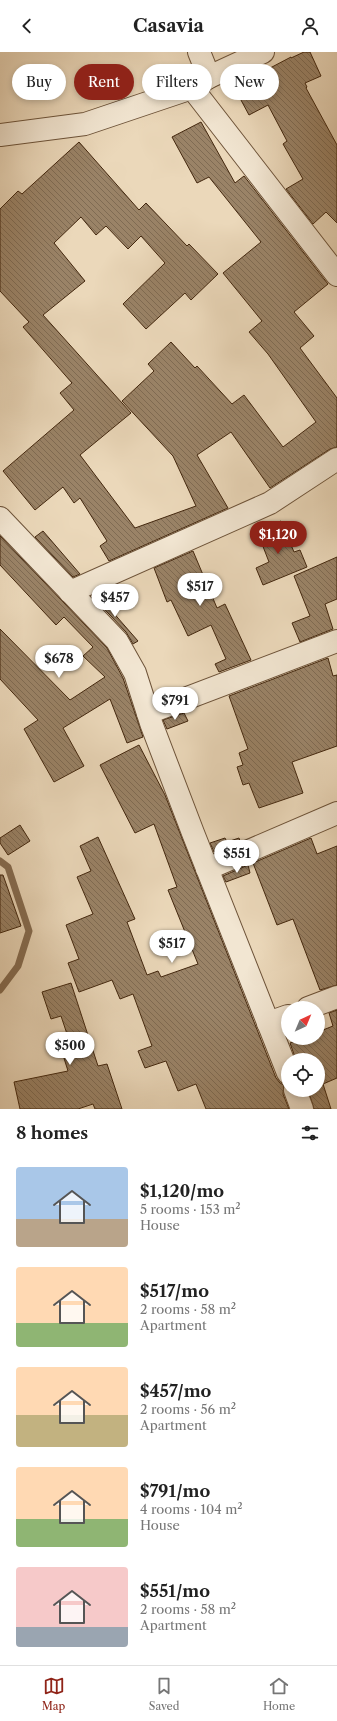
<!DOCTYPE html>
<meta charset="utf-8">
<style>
body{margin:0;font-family:"Libre Caslon Text",serif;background:#f6f6f6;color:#222;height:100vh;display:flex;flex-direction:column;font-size:15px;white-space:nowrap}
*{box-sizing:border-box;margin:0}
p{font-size:13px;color:#767676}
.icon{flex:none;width:22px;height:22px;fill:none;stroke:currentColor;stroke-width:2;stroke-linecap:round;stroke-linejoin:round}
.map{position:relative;height:1057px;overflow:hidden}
.drawer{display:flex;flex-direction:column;background:#fff;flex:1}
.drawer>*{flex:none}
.hud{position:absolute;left:12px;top:12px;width:313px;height:36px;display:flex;gap:8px}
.needle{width:26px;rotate:44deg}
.fabs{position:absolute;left:281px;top:949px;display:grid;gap:8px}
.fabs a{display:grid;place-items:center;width:44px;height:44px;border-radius:50%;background:#fff;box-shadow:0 2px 6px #0003;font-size:20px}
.price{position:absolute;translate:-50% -34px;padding:0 9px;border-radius:14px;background:#fff;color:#222;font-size:13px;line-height:26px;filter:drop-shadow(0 1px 2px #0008)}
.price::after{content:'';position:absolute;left:50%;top:24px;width:12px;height:9px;margin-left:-6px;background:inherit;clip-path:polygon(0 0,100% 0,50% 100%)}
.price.active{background:#8f2418;color:#fff}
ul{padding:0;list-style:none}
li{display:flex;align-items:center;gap:12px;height:100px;padding:0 16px}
li span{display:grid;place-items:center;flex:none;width:112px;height:80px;border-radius:4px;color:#555}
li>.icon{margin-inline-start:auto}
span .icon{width:48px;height:48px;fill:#fffc;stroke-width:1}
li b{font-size:17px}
h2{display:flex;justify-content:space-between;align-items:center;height:48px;padding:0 16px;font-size:17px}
.chip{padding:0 14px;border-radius:18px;background:#fff;box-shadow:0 2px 6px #0003;font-size:14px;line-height:36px}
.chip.active{background:#8f2418;color:#fff}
header{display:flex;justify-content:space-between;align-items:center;height:52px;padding:0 16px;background:#fff;font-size:18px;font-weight:700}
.menu{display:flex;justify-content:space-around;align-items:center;height:56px;border-top:1px solid #e0e0e0;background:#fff;font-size:11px;color:#767676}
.menu a{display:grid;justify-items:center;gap:2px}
.menu .active{color:#8f2418}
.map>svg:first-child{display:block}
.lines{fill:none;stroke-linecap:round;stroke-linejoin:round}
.stream{stroke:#866d52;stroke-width:7}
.building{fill:url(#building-back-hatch);stroke:#43270e}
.street-casing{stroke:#6d5339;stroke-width:24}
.street{stroke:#f2e6d2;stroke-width:22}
</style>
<header><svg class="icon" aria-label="back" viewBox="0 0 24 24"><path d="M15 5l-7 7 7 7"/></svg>Casavia<svg class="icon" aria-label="person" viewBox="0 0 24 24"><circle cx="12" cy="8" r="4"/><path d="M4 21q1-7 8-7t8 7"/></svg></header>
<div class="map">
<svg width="337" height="1057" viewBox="0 0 337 1057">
<defs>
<pattern id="building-back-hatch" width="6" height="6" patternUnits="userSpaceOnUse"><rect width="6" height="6" fill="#9a8367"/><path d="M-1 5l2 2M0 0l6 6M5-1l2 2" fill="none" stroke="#7f6b53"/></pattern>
</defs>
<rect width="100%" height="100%" fill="#ebd8ba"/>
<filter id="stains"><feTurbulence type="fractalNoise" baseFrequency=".005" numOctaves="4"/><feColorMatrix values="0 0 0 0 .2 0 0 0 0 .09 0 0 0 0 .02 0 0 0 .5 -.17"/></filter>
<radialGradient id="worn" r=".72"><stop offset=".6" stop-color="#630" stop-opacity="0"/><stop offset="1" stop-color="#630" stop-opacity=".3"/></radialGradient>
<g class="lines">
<path class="stream" d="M0,809L8,815L29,879L18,914L0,938"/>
</g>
<g class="building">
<path d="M304,0H310L321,24L305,31L307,35L306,36L337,93V171L326,160L313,172L286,137L303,127L283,92L287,89L268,53L249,63L234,35L291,5V6Z"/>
<path d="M201,70L235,131L244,124L328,232L294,260L314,284L300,296L337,346V395L330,397L270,436L231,380L197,403L228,456L109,509L100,494L107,489L80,446L74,451L63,435L35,458L3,419L74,358L60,341L72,331L23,275L29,270L0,239V157L18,139L22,142L79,90L139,158L146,151L187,194L189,192L218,222L191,248L185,241L146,277L123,252L165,211L141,184L128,197L106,174L96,183L81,165L54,191L85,229L43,263L131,361L80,403L135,476L196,454L173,404L122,349L154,319L148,312L171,290L195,316L197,314L232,352L244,343L283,395L316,370L268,302L249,280L262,269L223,221L261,190L209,125L197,131L172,85Z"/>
<path d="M281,469L294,500L300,498L307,515L263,533L256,516L269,510L257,479Z"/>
<path d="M43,479L80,522L73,525L35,485Z"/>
<path d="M0,484L107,596L123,626L143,685L127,691L110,647L63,676L84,714L54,730L24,677L38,668L0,627V577L70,648L105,625L83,604L93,595L64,565L56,573L0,513Z"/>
<path d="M193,499L217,556L225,552L251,608L219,620L215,612L226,607L211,573L188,584L171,548L167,550L154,516Z"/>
<path d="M337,505V547L325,552L333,577L300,590L292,571L310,564L294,524Z"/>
<path d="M97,542L138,589L133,592L126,580L92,544Z"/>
<path d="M328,606L333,624L337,623V694L292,710L303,741L259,756L249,731L243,733L237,715L243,713L239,701L248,697L229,644Z"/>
<path d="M184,661L188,669L167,677L163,668Z"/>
<path d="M139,693L165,743L276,1026L280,1031L284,1033L283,1042L289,1057H206L196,1032L178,1039L166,1009L145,1016L138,999L152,994L133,942L120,947L112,928L79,940L68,911L79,907L66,873L93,862L77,825L91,819L80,794L98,785L135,867L127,870L147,923L158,919L161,925L198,912L168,838L177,835L154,772L135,781L100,713Z"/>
<path d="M20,773L30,789L8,803L0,791V786Z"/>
<path d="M225,786L227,790L239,786L240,789L214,800L210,791Z"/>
<path d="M311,786L317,802L337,794V933L320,938L293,867L277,873L253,811Z"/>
<path d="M248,813L250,821L226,830L223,824Z"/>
<path d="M0,823H3L21,874L0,881Z"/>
<path d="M71,931L98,1014L107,1012L122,1057H95L93,1052L78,1057H20L14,1030L68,1019L63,1003L73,1000L61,964L51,967L42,940Z"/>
<path d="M337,958V1026L323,1032L331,1057H314L308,1038H318V1008H296L290,991L303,986H318V980L333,974L329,961Z"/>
</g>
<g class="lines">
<defs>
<g id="street">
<path d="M199,0L209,25"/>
<path d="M192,36L337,223"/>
<path d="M0,83L85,72L192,36L209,25L263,0"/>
<path d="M0,466L117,589L135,621L151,671L193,781L288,1021"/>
<path d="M70,540L270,451L337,407"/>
<path d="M148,661L337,589"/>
<path d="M207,817L337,761"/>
<path d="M308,956L337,945"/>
<path d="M268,971L288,964"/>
<path d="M295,1038L302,1057"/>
</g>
</defs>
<use href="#street" class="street-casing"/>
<use href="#street" class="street"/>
</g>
<rect width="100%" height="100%" filter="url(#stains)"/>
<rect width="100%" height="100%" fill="url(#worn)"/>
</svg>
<div class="fabs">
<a><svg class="needle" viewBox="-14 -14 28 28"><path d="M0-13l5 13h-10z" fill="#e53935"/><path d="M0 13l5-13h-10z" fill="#767676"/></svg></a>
<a><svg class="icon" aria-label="locate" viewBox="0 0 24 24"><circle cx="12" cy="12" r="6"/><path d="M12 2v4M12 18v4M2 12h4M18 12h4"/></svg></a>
</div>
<b class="price active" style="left:278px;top:503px">$1,120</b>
<b class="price" style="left:200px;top:555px">$517</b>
<b class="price" style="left:115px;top:566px">$457</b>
<b class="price" style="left:59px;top:627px">$678</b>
<b class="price" style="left:175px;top:669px">$791</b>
<b class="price" style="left:237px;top:822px">$551</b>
<b class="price" style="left:172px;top:912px">$517</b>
<b class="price" style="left:70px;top:1014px">$500</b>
<div class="hud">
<a class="chip">Buy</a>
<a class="chip active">Rent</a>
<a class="chip">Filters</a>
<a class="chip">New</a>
</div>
</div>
<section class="drawer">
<h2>8 homes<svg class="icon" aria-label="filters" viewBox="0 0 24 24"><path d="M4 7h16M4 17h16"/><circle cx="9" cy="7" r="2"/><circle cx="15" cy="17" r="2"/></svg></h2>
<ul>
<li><span style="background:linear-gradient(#a9c7e8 65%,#b9a48a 0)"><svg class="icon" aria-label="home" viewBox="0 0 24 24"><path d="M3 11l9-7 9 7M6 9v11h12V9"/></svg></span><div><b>$1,120/mo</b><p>5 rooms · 153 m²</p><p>House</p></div></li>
<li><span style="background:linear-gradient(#ffd9b3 70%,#8fb573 0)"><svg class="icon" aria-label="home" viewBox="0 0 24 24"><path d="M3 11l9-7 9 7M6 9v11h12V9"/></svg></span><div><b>$517/mo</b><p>2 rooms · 58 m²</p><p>Apartment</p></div></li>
<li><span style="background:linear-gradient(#ffd9b3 60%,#c2b280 0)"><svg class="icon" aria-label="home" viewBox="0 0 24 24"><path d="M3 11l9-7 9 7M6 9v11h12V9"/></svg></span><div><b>$457/mo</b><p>2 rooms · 56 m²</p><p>Apartment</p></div></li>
<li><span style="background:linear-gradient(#ffd9b3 65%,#8fb573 0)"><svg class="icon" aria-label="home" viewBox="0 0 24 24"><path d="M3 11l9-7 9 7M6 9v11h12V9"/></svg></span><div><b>$791/mo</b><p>4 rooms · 104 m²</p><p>House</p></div></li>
<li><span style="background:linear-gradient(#f6c9c9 75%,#9aa5b1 0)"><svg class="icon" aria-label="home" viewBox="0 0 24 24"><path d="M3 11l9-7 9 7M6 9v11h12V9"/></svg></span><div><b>$551/mo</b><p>2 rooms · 58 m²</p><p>Apartment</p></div></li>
</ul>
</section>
<nav class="menu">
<a class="active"><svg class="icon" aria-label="map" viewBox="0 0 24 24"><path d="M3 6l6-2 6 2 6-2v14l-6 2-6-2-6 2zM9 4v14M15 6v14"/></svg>Map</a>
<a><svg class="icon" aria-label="saved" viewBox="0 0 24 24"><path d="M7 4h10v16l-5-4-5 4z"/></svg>Saved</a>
<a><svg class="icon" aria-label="home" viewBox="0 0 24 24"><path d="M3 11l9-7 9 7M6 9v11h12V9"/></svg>Home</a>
</nav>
